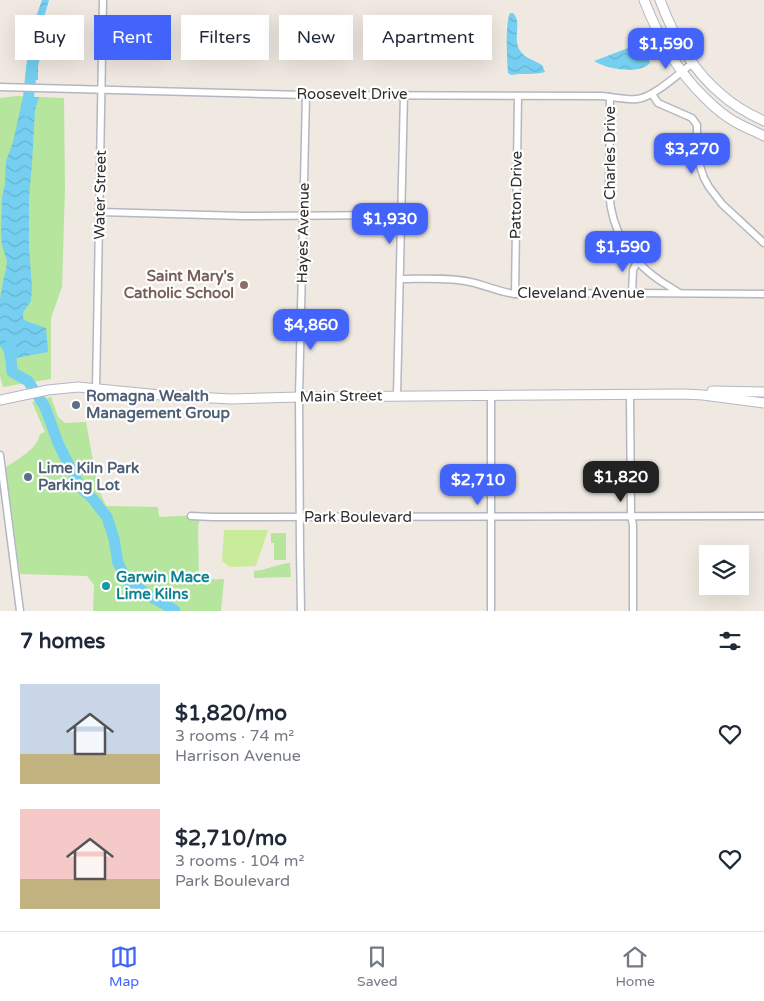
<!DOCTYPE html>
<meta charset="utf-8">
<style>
body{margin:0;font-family:"Varela Round",sans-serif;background:#f2f2f3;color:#1f2937;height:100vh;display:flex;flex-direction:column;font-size:19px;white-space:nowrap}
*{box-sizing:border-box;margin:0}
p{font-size:16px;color:#747a83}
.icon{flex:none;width:28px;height:28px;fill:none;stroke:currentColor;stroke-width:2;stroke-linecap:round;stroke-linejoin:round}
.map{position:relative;height:611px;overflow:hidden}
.sheet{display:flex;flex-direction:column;background:#fff;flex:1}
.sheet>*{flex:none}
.hud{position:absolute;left:15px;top:15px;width:500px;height:45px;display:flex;gap:10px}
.buttons{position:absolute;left:699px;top:545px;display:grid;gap:10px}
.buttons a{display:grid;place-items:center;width:50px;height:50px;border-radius:0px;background:#fff;box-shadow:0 5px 20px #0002;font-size:25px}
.price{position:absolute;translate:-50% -42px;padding:0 11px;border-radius:10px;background:#4264fb;color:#fff;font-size:16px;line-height:32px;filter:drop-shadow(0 1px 2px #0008)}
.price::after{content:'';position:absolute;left:50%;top:30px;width:15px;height:11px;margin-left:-8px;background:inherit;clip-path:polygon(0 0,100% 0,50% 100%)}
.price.current{background:#222;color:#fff}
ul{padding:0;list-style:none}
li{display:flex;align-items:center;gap:15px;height:125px;padding:0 20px}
li span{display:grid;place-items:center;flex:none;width:140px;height:100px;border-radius:0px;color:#555}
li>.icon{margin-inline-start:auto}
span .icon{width:60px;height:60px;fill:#fffc;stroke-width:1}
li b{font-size:21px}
h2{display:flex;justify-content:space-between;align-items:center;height:60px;padding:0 20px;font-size:21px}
.tag{padding:0 18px;border-radius:0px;background:#fff;box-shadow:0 5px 20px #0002;font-size:18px;line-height:45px}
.tag.current{background:#4264fb;color:#fff}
.menu{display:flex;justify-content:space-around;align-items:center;height:70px;border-top:1px solid #e0e1e3;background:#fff;font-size:14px;color:#747a83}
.menu a{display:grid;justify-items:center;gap:2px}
.menu .current{color:#4264fb}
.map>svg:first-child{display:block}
.park{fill:#b6e59e}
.pitch{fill:#c9ec9a}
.water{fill:url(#water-waves)}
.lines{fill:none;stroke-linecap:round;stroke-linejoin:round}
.river{stroke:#75cff0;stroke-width:11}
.street-casing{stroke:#b4b7c1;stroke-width:9}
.secondary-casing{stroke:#b4b7c1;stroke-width:11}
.street{stroke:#fff;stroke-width:6}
.secondary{stroke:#fff;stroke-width:9}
.education-dot{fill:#8d6e63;stroke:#fff;stroke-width:2}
.service-dot{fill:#5c6f8a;stroke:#fff;stroke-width:2}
.culture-dot{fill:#0f9aa8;stroke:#fff;stroke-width:2}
.labels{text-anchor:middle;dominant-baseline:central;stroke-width:4.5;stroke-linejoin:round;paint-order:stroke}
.street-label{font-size:15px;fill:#2e2e2e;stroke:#fff}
.education-label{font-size:15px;font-weight:bold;fill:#785e54;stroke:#fff;text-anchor:end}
.service-label{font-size:15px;font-weight:bold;fill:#4e5e75;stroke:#fff;text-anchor:start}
.culture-label{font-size:15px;font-weight:bold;fill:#0d838f;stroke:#fff;text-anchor:start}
</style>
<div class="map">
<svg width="764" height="611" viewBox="0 0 764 611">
<defs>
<pattern id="water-waves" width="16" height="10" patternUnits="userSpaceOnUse" patternTransform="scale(1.25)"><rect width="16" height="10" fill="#75cff0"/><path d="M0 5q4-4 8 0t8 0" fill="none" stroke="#66b2ce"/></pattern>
</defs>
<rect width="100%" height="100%" fill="#efe9e1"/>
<g class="park">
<path d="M16,96L64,98L65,188L62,287L51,318V379L3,387L0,376V98Z"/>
<path d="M51,397L58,417L65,423L86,422L98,488L106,506L158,507L159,517L201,515L198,526L199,580L224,579L221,611H93L94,585L87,576L20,574L5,468C17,459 37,450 40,434L45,432L32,402Z"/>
<path d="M271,533H286V560H274V543H271Z"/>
<path d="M290,563L291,577L254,578V571C267,570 277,564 290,563Z"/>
</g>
<path class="pitch" d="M224,530H268L256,566L230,567L222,561Z"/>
<g class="water">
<path d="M42,0H49L43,21L41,51L38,67V80H25L30,34Z"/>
<path d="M510,13H513C523,23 511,40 521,52C525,58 536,61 542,65L545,72C534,75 522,73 511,75L508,73C507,61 505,23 510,13Z"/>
<path d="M641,43L649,59L650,63C639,75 606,69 594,61Z"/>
<path d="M23,97H39L35,110L32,163L29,197V247L32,287L31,301L26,308L23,313V318L26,321L46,328L48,352L5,360L4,352L0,346V299L3,281L6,270L7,261L2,245L1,234L2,198L5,184L6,161L13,142Z"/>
</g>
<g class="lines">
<g class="river">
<path d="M27,111L32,65"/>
<path d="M10,345L12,372L28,381L45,407L58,443L80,487L91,497L107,517L114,539L118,563L127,580L153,598L173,609L175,611"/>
</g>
<defs>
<g id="street">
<path d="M0,87L306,95L602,96C613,97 626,100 637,99C653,98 679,73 693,63"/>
<path d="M652,94L658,103L692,118L697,125V149L699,163L704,178L709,187L722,204L764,243"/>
<path d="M610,97L609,193C612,232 629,260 662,282C667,285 673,289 678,292"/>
<path d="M100,212L243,216L401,215"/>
<path d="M400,279C422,279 449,277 470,282C485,285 499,292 515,294L632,293L764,294"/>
<path d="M632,293L633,270L637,262"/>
<path d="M515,294L518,96"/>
<path d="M96,389L103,0"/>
<path d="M630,395L631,516L633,525V611"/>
<path d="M397,396L404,94"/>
<path d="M491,396V611"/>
<path d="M0,455L20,611"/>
<path d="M191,516L213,517L764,516"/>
<path d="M301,611L300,551L299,397L306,95"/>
</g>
<g id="secondary">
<path d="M644,0C659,38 676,70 705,98C715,108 727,118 739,124C747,128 756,132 764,136"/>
<path d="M660,0C673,35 692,70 721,94C733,105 749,114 764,121"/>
<path d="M712,391L764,392"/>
<path d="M0,400L48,390L78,387L160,395L231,399L299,397L684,394L703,395L764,403"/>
</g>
</defs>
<use href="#street" class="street-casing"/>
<use href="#secondary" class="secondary-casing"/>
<use href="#street" class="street"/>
<use href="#secondary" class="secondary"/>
</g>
<circle class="education-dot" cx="244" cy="285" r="5"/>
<g class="service-dot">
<circle cx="76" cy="405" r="5"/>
<circle cx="28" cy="477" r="5"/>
</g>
<circle class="culture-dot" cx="106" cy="586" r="5"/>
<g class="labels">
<g class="street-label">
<text x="352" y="94">Roosevelt Drive</text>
<text transform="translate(610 153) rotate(-90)">Charles Drive</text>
<text transform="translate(100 195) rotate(-89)">Water Street</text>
<text transform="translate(516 195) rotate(-89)">Patton Drive</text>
<text transform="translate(303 233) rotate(-89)">Hayes Avenue</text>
<text x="581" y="293">Cleveland Avenue</text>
<text transform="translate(341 396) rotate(-1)">Main Street</text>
<text x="358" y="517">Park Boulevard</text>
</g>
<g class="education-label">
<text x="234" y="276">Saint Mary's<tspan x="234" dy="17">Catholic School</tspan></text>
</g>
<g class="service-label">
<text x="86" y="396">Romagna Wealth<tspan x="86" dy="17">Management Group</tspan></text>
<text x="38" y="468">Lime Kiln Park<tspan x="38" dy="17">Parking Lot</tspan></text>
</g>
<g class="culture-label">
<text x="116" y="577">Garwin Mace<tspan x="116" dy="17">Lime Kilns</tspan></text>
</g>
</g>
</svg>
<div class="buttons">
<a><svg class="icon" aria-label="layers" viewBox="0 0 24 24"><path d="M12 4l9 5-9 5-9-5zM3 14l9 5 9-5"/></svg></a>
</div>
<b class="price" style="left:666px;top:70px">$1,590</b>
<b class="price" style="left:692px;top:175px">$3,270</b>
<b class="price" style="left:390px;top:245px">$1,930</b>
<b class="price" style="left:623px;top:273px">$1,590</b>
<b class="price" style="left:311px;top:351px">$4,860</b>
<b class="price current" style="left:621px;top:503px">$1,820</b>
<b class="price" style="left:478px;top:506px">$2,710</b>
<div class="hud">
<a class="tag">Buy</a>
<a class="tag current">Rent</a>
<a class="tag">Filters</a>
<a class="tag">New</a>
<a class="tag">Apartment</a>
</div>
</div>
<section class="sheet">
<h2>7 homes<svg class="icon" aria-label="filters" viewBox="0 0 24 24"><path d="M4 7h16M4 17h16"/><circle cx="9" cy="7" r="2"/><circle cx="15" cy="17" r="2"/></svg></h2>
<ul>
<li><span style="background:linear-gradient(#c9d6e8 70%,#c2b280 0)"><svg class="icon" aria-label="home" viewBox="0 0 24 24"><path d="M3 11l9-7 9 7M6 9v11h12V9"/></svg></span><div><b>$1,820/mo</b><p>3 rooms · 74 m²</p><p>Harrison Avenue</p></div><svg class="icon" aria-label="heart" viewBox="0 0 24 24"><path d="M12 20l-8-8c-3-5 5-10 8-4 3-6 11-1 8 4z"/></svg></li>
<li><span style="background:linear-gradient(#f6c9c9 70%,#c2b280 0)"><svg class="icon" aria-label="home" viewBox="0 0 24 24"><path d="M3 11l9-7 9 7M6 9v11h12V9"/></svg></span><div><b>$2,710/mo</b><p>3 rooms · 104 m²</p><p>Park Boulevard</p></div><svg class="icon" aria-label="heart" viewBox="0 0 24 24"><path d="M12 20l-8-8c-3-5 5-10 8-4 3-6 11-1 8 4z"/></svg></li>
</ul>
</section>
<nav class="menu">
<a class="current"><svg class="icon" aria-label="map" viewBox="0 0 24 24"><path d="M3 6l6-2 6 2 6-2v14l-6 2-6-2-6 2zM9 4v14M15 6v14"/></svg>Map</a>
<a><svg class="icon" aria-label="saved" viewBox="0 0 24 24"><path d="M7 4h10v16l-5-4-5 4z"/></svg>Saved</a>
<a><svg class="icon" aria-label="home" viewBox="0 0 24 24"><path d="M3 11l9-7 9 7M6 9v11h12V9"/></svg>Home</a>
</nav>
